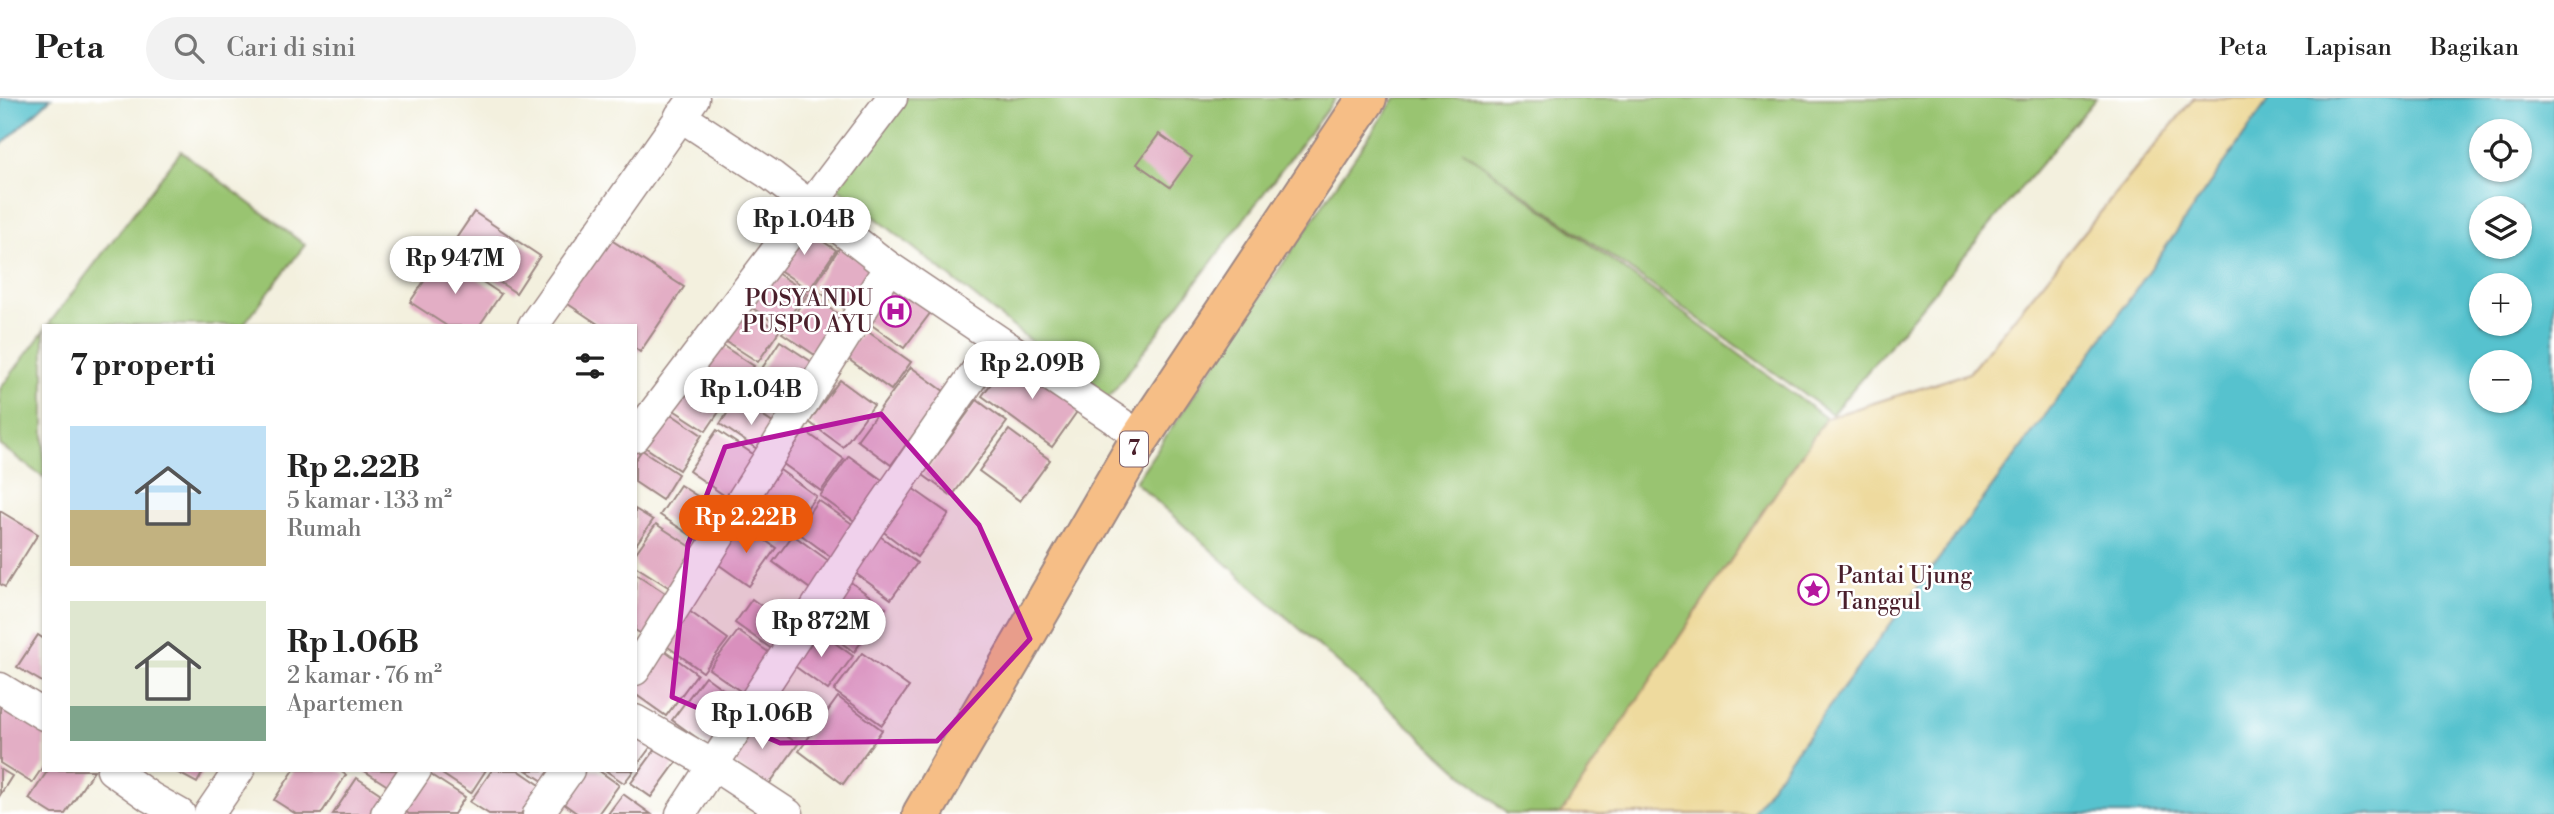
<!DOCTYPE html>
<html lang="id">
<meta charset="utf-8">
<style>
body{margin:0;font-family:"Libre Bodoni",serif;background:#f2f2f2;color:#222;height:100vh;display:flex;flex-direction:column;font-size:26px;white-space:nowrap}
*{box-sizing:border-box;margin:0}
p{font-size:23px;color:#767676}
.icon{flex:none;width:38px;height:38px;fill:none;stroke:currentColor;stroke-width:2;stroke-linecap:round;stroke-linejoin:round}
.map{position:relative;flex:1;overflow:hidden}
.side{position:absolute;left:42px;top:226px;width:595px;height:448px;display:flex;flex-direction:column;background:#fff;border-radius:0px;box-shadow:0 2px 5px #0004}
.side>*{flex:none}
.controls{position:absolute;left:2469px;top:21px;display:grid;gap:14px}
.controls a{display:grid;place-items:center;width:63px;height:63px;border-radius:50%;background:#fff;box-shadow:0 2px 5px #0004;font-size:35px}
.price{position:absolute;translate:-50% -60px;padding:0 16px;border-radius:24px;background:#fff;color:#222;font-size:23px;line-height:46px;filter:drop-shadow(0 2px 4px #0008)}
.price::after{content:'';position:absolute;left:50%;top:42px;width:21px;height:16px;margin-left:-10px;background:inherit;clip-path:polygon(0 0,100% 0,50% 100%)}
.price.current{background:#ea580c;color:#fff}
ul{padding:0;list-style:none}
li{display:flex;align-items:center;gap:21px;height:175px;padding:0 28px}
li span{display:grid;place-items:center;flex:none;width:196px;height:140px;border-radius:0px;color:#555}
li>.icon{margin-inline-start:auto}
span .icon{width:84px;height:84px;fill:#fffc;stroke-width:1}
li b{font-size:30px}
h2{display:flex;justify-content:space-between;align-items:center;height:84px;padding:0 28px;font-size:30px}
header{display:flex;align-items:center;gap:42px;box-sizing:border-box;height:98px;padding:0 35px;background:#fff;border-bottom:2px solid #e0e0e0}
header strong{font-size:33px}
nav{display:flex;gap:38px;margin-inline-start:auto;font-size:24px}
.search{width:490px;height:63px;background:#f2f2f2;display:flex;align-items:center;gap:18px;box-sizing:border-box;padding:0 24px;border-radius:38px;color:#767676;font-size:26px}
.map>svg:first-child{display:block}
.green{fill:#99c471;stroke:#72724e;stroke-width:2}
.sand{fill:#eeda9e;stroke:#9c7c64;stroke-width:2}
.water{fill:#56c2ce;stroke:#50707c;stroke-width:2;fill-rule:evenodd}
.building{fill:#e3aec5}
.lines{fill:none;stroke-linecap:round;stroke-linejoin:round}
.minor-casing{stroke:#9e8884;stroke-width:33}
.trunk-casing{stroke:#9e8884;stroke-width:42}
.minor{stroke:#fff;stroke-width:30}
.trunk{stroke:#f6be86;stroke-width:38}
.marked{fill:#b5179e;fill-opacity:0.2;stroke:#b5179e;stroke-width:5;stroke-linejoin:round}
.labels{text-anchor:middle;dominant-baseline:central;stroke-width:5;stroke-linejoin:round;paint-order:stroke}
.shield{fill:#fff;stroke:#80626b;stroke-width:2}
.shield-label{font-size:21px;font-weight:bold;fill:#4a1f2b}
.poi-label{font-size:23px;fill:#4a1f2b;stroke:#fff;text-anchor:end}
</style>
<header>
<strong>Peta</strong>
<div class="search"><svg class="icon" aria-label="search" viewBox="0 0 24 24"><circle cx="10" cy="10" r="6"/><path d="M15 15l6 6"/></svg>Cari di sini</div>
<nav><a>Peta</a><a>Lapisan</a><a>Bagikan</a></nav>
</header>
<div class="map">
<svg width="2554" height="716" viewBox="0 0 2554 716">
<rect width="100%" height="100%" fill="#fff"/>
<filter id="ink" filterUnits="userSpaceOnUse"><feTurbulence type="fractalNoise" baseFrequency=".0143" numOctaves="2"/><feDisplacementMap in="SourceGraphic" scale="14" xChannelSelector="R" yChannelSelector="G"/><feConvolveMatrix kernelMatrix="1 2 1 2 8 2 1 2 1" color-interpolation-filters="sRGB"/></filter>
<filter id="wash" filterUnits="userSpaceOnUse"><feTurbulence type="fractalNoise" baseFrequency=".00686" numOctaves="4" result="noise"/><feDisplacementMap in="SourceGraphic" scale="28" xChannelSelector="R" yChannelSelector="G"/><feGaussianBlur stdDeviation="1.57" result="paint"/><feColorMatrix in="noise" values="0 0 0 0 0 0 0 0 0 0 0 0 0 0 0 0 0 1.4 0 .05"/><feComposite in="paint" operator="in"/></filter>
<g filter="url(#wash)">
<rect width="100%" height="100%" fill="#f3f0de"/>
<g class="green">
<path d="M887,0H1336L1106,303L827,81Z"/>
<path d="M1395,0H2096L1832,316L1462,52L1826,320L1561,716H1507L1135,384Z"/>
<path d="M181,53L305,147L243,227H48Z"/>
<path d="M44,233V380L0,347V291Z"/>
</g>
<path class="sand" d="M2194,0H2270L2096,249L1789,663L1752,716H1561L1826,320L1969,275Z"/>
<g class="water">
<path d="M0,0H51L0,48Z"/>
<path d="M2270,0H2554V716H1752L1789,663L2096,249ZM2482,33H2520V72H2482ZM2482,110H2520V149H2482ZM2482,187H2520V226H2482ZM2482,264H2520V303H2482Z"/>
</g>
<g id="blocks">
<g class="building">
<path d="M1159,36L1192,59L1170,89L1137,66Z"/>
<path d="M474,114L540,158L516,195L449,151Z"/>
<path d="M798,127L836,152L809,192L772,167Z"/>
<path d="M605,138L684,189L640,254L635,250V228H601L562,202Z"/>
<path d="M840,149L880,176L852,216L813,190Z"/>
<path d="M442,157L501,196L479,228H447L410,204Z"/>
<path d="M769,170L806,194L782,230L745,205Z"/>
<path d="M889,178L934,210L904,250L859,218Z"/>
<path d="M808,196L850,224L824,263L782,235Z"/>
<path d="M739,207L779,233L758,264L719,239Z"/>
<path d="M864,231L911,264L891,292L844,258Z"/>
<path d="M780,243L821,270L796,308L755,281Z"/>
<path d="M717,244L754,268L733,299L697,275Z"/>
<path d="M1012,257L1081,308L1052,349L982,298Z"/>
<path d="M911,269L945,294L891,367L857,342Z"/>
<path d="M690,278L727,302L706,333L669,309Z"/>
<path d="M840,282L874,307L843,349L809,324Z"/>
<path d="M737,301L783,332L766,357L720,326Z"/>
<path d="M977,302L1007,324L952,398L923,377Z"/>
<path d="M665,312L702,337L679,372L642,347Z"/>
<path d="M717,332L759,360L731,402L689,373Z"/>
<path d="M1009,332L1050,362L1020,403L979,373Z"/>
<path d="M805,333L844,361L821,393L782,365Z"/>
<path d="M642,352L678,376L662,402L635,384V362Z"/>
<path d="M849,358L889,387L860,427L820,398Z"/>
<path d="M780,372L816,398L785,439L750,414Z"/>
<path d="M680,387L722,414L701,444L660,417Z"/>
<path d="M912,390L949,416L917,459L881,432Z"/>
<path d="M818,402L861,432L838,464L796,433Z"/>
<path d="M635,411L653,422L635,448Z"/>
<path d="M0,413L38,436L5,489L0,486Z"/>
<path d="M656,426L699,454L673,492L635,468V456Z"/>
<path d="M742,426L776,450L749,488L715,464Z"/>
<path d="M877,436L917,465L891,501L851,472Z"/>
<path d="M793,437L833,466L813,493L773,464Z"/>
<path d="M635,475L674,501L648,540L635,532Z"/>
<path d="M845,480L886,510L854,554L813,524Z"/>
<path d="M752,501L793,531L776,554L735,525Z"/>
<path d="M682,508L728,541L703,574L657,541Z"/>
<path d="M814,530L853,558L828,592L789,564Z"/>
<path d="M738,533L774,558L746,597L709,571Z"/>
<path d="M38,537L44,541V585L17,569Z"/>
<path d="M660,549L697,576L666,618L635,596V583Z"/>
<path d="M862,555L909,589L882,627L834,593Z"/>
<path d="M705,578L743,606L711,650L672,622Z"/>
<path d="M838,599L882,632L843,686L799,653Z"/>
<path d="M0,600L44,627V667L32,685L0,665Z"/>
<path d="M757,617L798,646L767,689L726,659Z"/>
<path d="M635,628L655,643L635,670Z"/>
<path d="M658,648L678,662L651,699L631,685Z"/>
<path d="M0,671L12,678L0,697Z"/>
<path d="M48,672H94L65,716H53L29,701Z"/>
<path d="M173,672H204L197,685Z"/>
<path d="M294,672H339L346,677L321,716H296L274,702Z"/>
<path d="M363,672H408L394,692Z"/>
<path d="M436,672H486L471,695Z"/>
<path d="M492,672H518L540,687L521,716H489L470,704Z"/>
<path d="M526,672H550L543,683Z"/>
<path d="M582,672H598L619,687L598,716H578L560,703Z"/>
<path d="M605,672H634L624,685Z"/>
<path d="M431,677L465,699L454,716H409L406,714Z"/>
<path d="M357,680L390,702L381,716H333Z"/>
<path d="M623,696L651,716H608Z"/>
</g>
</g>
</g>
<g filter="url(#ink)">
<use href="#blocks" fill-opacity="0" stroke="#9e8884" stroke-width="2"/>
<g class="lines">
<defs>
<g id="minor">
<path d="M680,18L772,78L889,169L1141,339"/>
<path d="M533,228L694,0"/>
<path d="M635,339L892,0"/>
<path d="M635,572L889,169"/>
<path d="M0,590L44,617"/>
<path d="M635,622L713,667L788,716"/>
<path d="M112,672L150,699L180,716"/>
<path d="M209,716L239,672"/>
<path d="M386,716L416,672"/>
<path d="M538,716L569,672"/>
<path d="M681,716L867,431L997,243"/>
</g>
<path id="trunk" d="M922,716L1141,339L1367,0"/>
</defs>
<use href="#minor" class="minor-casing"/>
<use href="#trunk" class="trunk-casing"/>
<use href="#minor" class="minor"/>
<use href="#trunk" class="trunk"/>
</g>
</g>
<path class="marked" d="M881,316L979,427L1030,541L937,643L780,645L672,599L688,446L725,349Z"/>
<defs>
<symbol id="hospital-ring" viewBox="-11 -11 22 22"><circle r="9.5" fill="#fff" stroke="#b5179e" stroke-width="1.5"/><path d="M-5-5h3v3.5h4V-5h3V5h-3V1.5h-4V5h-3Z" fill="#b5179e"/></symbol>
<symbol id="sight-ring" viewBox="-11 -11 22 22"><circle r="9.5" fill="#fff" stroke="#b5179e" stroke-width="1.5"/><path d="M0-6L1.8-2.2L6-1.7L2.9 1.2L3.7 5.4L0 3.3L-3.7 5.4L-2.9 1.2L-6-1.7L-1.8-2.2Z" fill="#b5179e"/></symbol>
</defs>
<g fill-rule="evenodd">
<use href="#hospital-ring" x="878" y="196" width="35" height="35"/>
<use href="#sight-ring" x="1796" y="474" width="35" height="35"/>
</g>
<g class="labels">
<rect class="shield" x="1120" y="333.5" width="28" height="35" rx="5"/>
<g class="shield-label">
<text x="1134" y="351">7</text>
</g>
<g class="poi-label">
<text x="873" y="201">POSYANDU<tspan x="873" dy="26">PUSPO AYU</tspan></text>
<text x="1837" y="478" text-anchor="start">Pantai Ujung<tspan x="1837" dy="26">Tanggul</tspan></text>
</g>
</g>
</svg>
<div class="controls">
<a><svg class="icon" aria-label="locate" viewBox="0 0 24 24"><circle cx="12" cy="12" r="6"/><path d="M12 2v4M12 18v4M2 12h4M18 12h4"/></svg></a>
<a><svg class="icon" aria-label="layers" viewBox="0 0 24 24"><path d="M12 4l9 5-9 5-9-5zM3 14l9 5 9-5"/></svg></a>
<a>+</a>
<a>−</a>
</div>
<b class="price" style="left:804px;top:159px">Rp 1.04B</b>
<b class="price" style="left:455px;top:198px">Rp 947M</b>
<b class="price" style="left:1032px;top:303px">Rp 2.09B</b>
<b class="price" style="left:751px;top:329px">Rp 1.04B</b>
<b class="price current" style="left:746px;top:457px">Rp 2.22B</b>
<b class="price" style="left:821px;top:561px">Rp 872M</b>
<b class="price" style="left:762px;top:653px">Rp 1.06B</b>
<section class="side">
<h2>7 properti<svg class="icon" aria-label="filters" viewBox="0 0 24 24"><path d="M4 7h16M4 17h16"/><circle cx="9" cy="7" r="2"/><circle cx="15" cy="17" r="2"/></svg></h2>
<ul>
<li><span style="background:linear-gradient(#bfe0f5 60%,#c2b280 0)"><svg class="icon" aria-label="home" viewBox="0 0 24 24"><path d="M3 11l9-7 9 7M6 9v11h12V9"/></svg></span><div><b>Rp 2.22B</b><p>5 kamar · 133 m²</p><p>Rumah</p></div></li>
<li><span style="background:linear-gradient(#dfe7d0 75%,#7fa58c 0)"><svg class="icon" aria-label="home" viewBox="0 0 24 24"><path d="M3 11l9-7 9 7M6 9v11h12V9"/></svg></span><div><b>Rp 1.06B</b><p>2 kamar · 76 m²</p><p>Apartemen</p></div></li>
</ul>
</section>
</div>
